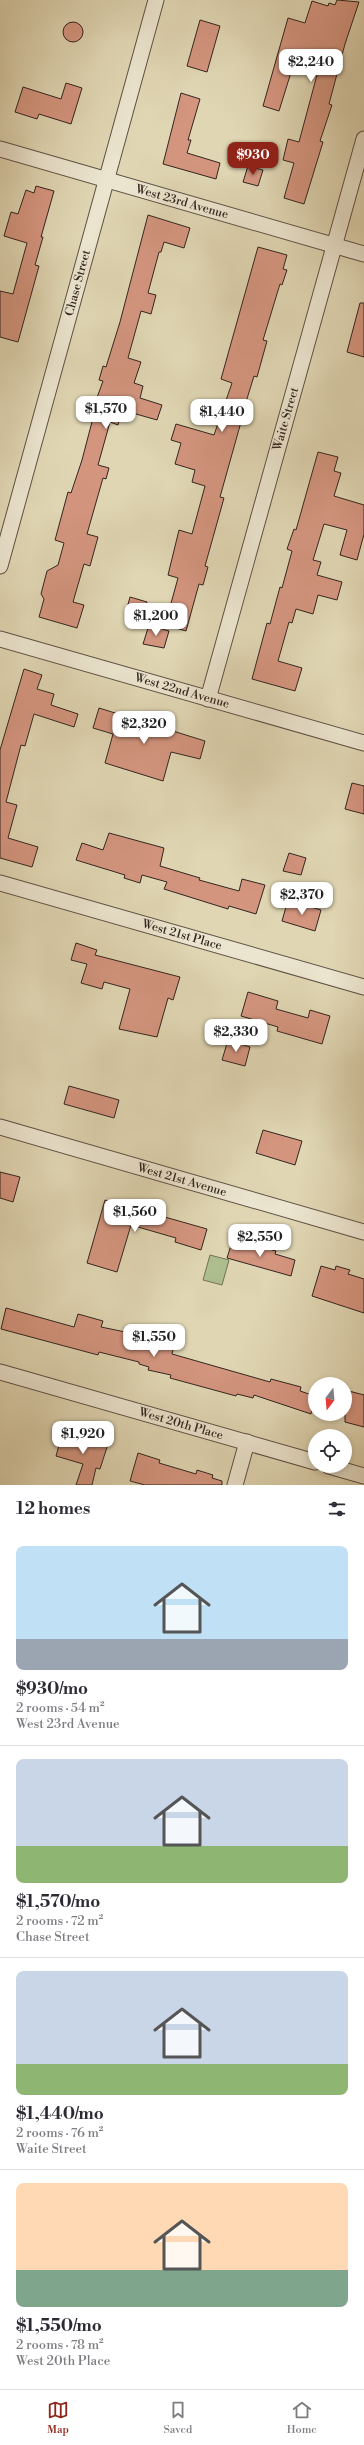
<!DOCTYPE html>
<meta charset="utf-8">
<style>
body{margin:0;font-family:"Libre Bodoni",serif;background:#f2f2f3;color:#2b2b33;height:100vh;display:flex;flex-direction:column;font-size:15px;white-space:nowrap}
*{box-sizing:border-box;margin:0}
p{font-size:13px;color:#7c7c81}
.icon{flex:none;width:22px;height:22px;fill:none;stroke:currentColor;stroke-width:2;stroke-linecap:round;stroke-linejoin:round}
.map{position:relative;height:1485px;overflow:hidden}
.side{display:flex;flex-direction:column;background:#fff;flex:1}
.side>*{flex:none}
.needle{width:26px;rotate:196deg}
.controls{position:absolute;left:308px;top:1377px;display:grid;gap:8px}
.controls a{display:grid;place-items:center;width:44px;height:44px;border-radius:50%;background:#fff;box-shadow:0 2px 6px #0003;font-size:20px}
.price{position:absolute;translate:-50% -34px;padding:0 9px;border-radius:8px;background:#fff;color:#222;font-size:13px;line-height:26px;filter:drop-shadow(0 1px 2px #0008)}
.price::after{content:'';position:absolute;left:50%;top:24px;width:12px;height:9px;margin-left:-6px;background:inherit;clip-path:polygon(0 0,100% 0,50% 100%)}
.price.selected{background:#8f2418;color:#fff}
ul{padding:0;list-style:none}
li{display:grid;align-content:center;gap:8px;height:212px;padding:0 16px}
li+li{border-top:1px solid #e1e1e2}
li span{display:grid;place-items:center;height:124px;border-radius:8px;color:#555}
li>.icon{margin-inline-start:auto}
span .icon{width:72px;height:72px;fill:#fffc;stroke-width:1}
li b{font-size:17px}
h2{display:flex;justify-content:space-between;align-items:center;height:48px;padding:0 16px;font-size:17px}
.tab-bar{display:flex;justify-content:space-around;align-items:center;height:56px;border-top:1px solid #e1e1e2;background:#fff;font-size:11px;color:#7c7c81}
.tab-bar a{display:grid;justify-items:center;gap:2px}
.tab-bar .selected{color:#8f2418}
.map>svg:first-child{display:block}
.green{fill:#aebe8f;stroke:#707257}
.building{fill:#d4957f;stroke:#33251f}
.lines{fill:none;stroke-linecap:round;stroke-linejoin:round}
.minor-casing{stroke:#5e5144;stroke-width:17}
.minor{stroke:#ebe4ce;stroke-width:15}
.labels{text-anchor:middle;dominant-baseline:central;stroke-width:3;stroke-linejoin:round;paint-order:stroke}
.street-label{font-size:12px;fill:#33251f;stroke:#ebe4ce}
</style>
<div class="map">
<svg width="364" height="1485" viewBox="0 0 364 1485">
<rect width="100%" height="100%" fill="#e0d6b3"/>
<filter id="stains"><feTurbulence type="fractalNoise" baseFrequency=".005" numOctaves="4"/><feColorMatrix values="0 0 0 0 .2 0 0 0 0 .09 0 0 0 0 .02 0 0 0 .5 -.17"/></filter>
<radialGradient id="worn" r=".72"><stop offset=".6" stop-color="#630" stop-opacity="0"/><stop offset="1" stop-color="#630" stop-opacity=".3"/></radialGradient>
<path class="green" d="M210,1255L229,1260L222,1285L203,1280Z"/>
<g class="building">
<path d="M337,0L359,2L345,44L329,104L332,105L320,141L323,142L304,204L284,198L294,163L283,160L288,139L299,142L321,60L297,53L279,111L263,106L288,18L305,23L312,1L328,6L329,3L335,5Z"/>
<path d="M200,20L220,26L207,72L187,66Z"/>
<circle cx="73" cy="32" r="10"/>
<path d="M66,83L82,88L71,124L39,114L37,119L15,112L23,87L61,99Z"/>
<path d="M181,93L200,99L188,140H191L187,153L220,163L216,179L163,164Z"/>
<path d="M248,166L263,170L258,186L243,182Z"/>
<path d="M36,186L54,191L41,237H43L35,265L39,266L18,342L0,337V291L13,294L27,243L4,236L11,212L18,214L26,190L34,193Z"/>
<path d="M148,215L190,228L184,248L164,242L161,252H159L148,293L156,295L151,314L141,311L128,358L141,362L134,383L143,386L140,398L162,405L157,420L122,410L118,425L110,422L98,465L109,468L106,479L103,478L87,534L98,537L90,566L84,564L73,602L84,605L77,628L39,617L44,599L41,594L47,571L58,565L64,543L55,540L68,492L71,493L82,460L93,418L90,417L103,381L99,380L103,366L106,367L120,322Z"/>
<path d="M258,247L287,255L283,269L287,270L282,285L280,284L263,340L267,341L257,377L254,376L246,402L252,403L245,424L241,422L220,497L224,498L205,566L208,567L203,585L199,584L186,631L165,625L178,578L168,575L179,530L192,534L205,486L192,482L195,470L175,464L181,443L171,440L176,424L214,435L232,383L221,379Z"/>
<path d="M360,303H364V357L347,352Z"/>
<path d="M318,452L338,457L334,471L341,473L334,496L364,505V534L357,560L340,555L347,530L324,524L313,560L321,562L317,575L342,582L337,600L318,595L313,614L296,609L292,623L289,622L278,661L302,668L295,691L252,679L267,623L270,624L280,587L282,588L292,551L287,549L294,529L296,530Z"/>
<path d="M130,597L147,602L143,617L126,612Z"/>
<path d="M149,625L169,631L164,648L143,644Z"/>
<path d="M24,669L42,675L37,689L54,694L51,705L78,714L74,727L34,714L25,746L21,745L6,802L17,805L8,838L38,847L32,867L0,858V750Z"/>
<path d="M99,708L205,741L200,759L171,752L163,781L105,763L113,734L93,728Z"/>
<path d="M352,783L364,786V814L345,809Z"/>
<path d="M109,833L164,848L160,866L200,878L199,880L239,891L242,879L265,885L256,914L229,906L228,909L164,889L167,882L142,875L140,883L124,878L125,875L76,860L82,843L103,850Z"/>
<path d="M289,853L306,858L301,875L283,871Z"/>
<path d="M288,900L321,910L315,931L282,921Z"/>
<path d="M76,943L97,950L95,955L180,977L173,1000L168,998L157,1037L119,1029L130,989L104,982L102,989L81,983L87,964L71,960Z"/>
<path d="M248,992L278,1001L276,1009L308,1018L310,1010L330,1016L322,1044L277,1031L278,1027L241,1016Z"/>
<path d="M228,1040L250,1047L245,1066L222,1060Z"/>
<path d="M69,1086L119,1100L114,1118L64,1104Z"/>
<path d="M263,1130L302,1141L295,1165L256,1153Z"/>
<path d="M0,1172L20,1177L13,1202L0,1198Z"/>
<path d="M105,1200L207,1229L201,1250L175,1242L176,1238L131,1225L117,1272L87,1263Z"/>
<path d="M233,1239L276,1251L275,1254L295,1260L291,1276L227,1258Z"/>
<path d="M321,1266L335,1270L336,1266L350,1270L348,1274L364,1279V1313L312,1296Z"/>
<path d="M6,1308L74,1327L78,1314L103,1321L101,1327L164,1340L163,1343L174,1346L172,1354L270,1382L271,1379L301,1387L300,1391L315,1396L311,1414L254,1395L253,1398L237,1394L236,1396L170,1378L171,1375L148,1370L149,1367L139,1364V1362L99,1352L98,1355L1,1329Z"/>
<path d="M345,1390L364,1395V1427L345,1422Z"/>
<path d="M63,1431L108,1444L100,1469L96,1468L92,1485H76L83,1464L56,1456Z"/>
<path d="M138,1453L160,1460L159,1463L196,1474L197,1470L213,1475L212,1478L222,1481V1485H145L130,1481Z"/>
</g>
<g class="lines">
<defs>
<g id="minor">
<path d="M0,149L364,254"/>
<path d="M0,566L156,0"/>
<path d="M0,639L364,743"/>
<path d="M208,699L364,139"/>
<path d="M0,883L364,987"/>
<path d="M0,1127L364,1232"/>
<path d="M0,1372L315,1462"/>
<path d="M329,1466L364,1476"/>
<path d="M235,1485L247,1442"/>
</g>
</defs>
<use href="#minor" class="minor-casing"/>
<use href="#minor" class="minor"/>
</g>
<g class="labels">
<g class="street-label">
<text transform="translate(182 202) rotate(16)">West 23rd Avenue</text>
<text transform="translate(78 283) rotate(-75)">Chase Street</text>
<text transform="translate(286 419) rotate(-74)">Waite Street</text>
<text transform="translate(182 691) rotate(16)">West 22nd Avenue</text>
<text transform="translate(182 935) rotate(16)">West 21st Place</text>
<text transform="translate(182 1180) rotate(16)">West 21st Avenue</text>
<text transform="translate(181 1424) rotate(16)">West 20th Place</text>
</g>
</g>
<rect width="100%" height="100%" filter="url(#stains)"/>
<rect width="100%" height="100%" fill="url(#worn)"/>
</svg>
<div class="controls">
<a><svg class="needle" viewBox="-14 -14 28 28"><path d="M0-13l5 13h-10z" fill="#e53935"/><path d="M0 13l5-13h-10z" fill="#7c7c81"/></svg></a>
<a><svg class="icon" aria-label="locate" viewBox="0 0 24 24"><circle cx="12" cy="12" r="6"/><path d="M12 2v4M12 18v4M2 12h4M18 12h4"/></svg></a>
</div>
<b class="price" style="left:311px;top:83px">$2,240</b>
<b class="price selected" style="left:253px;top:176px">$930</b>
<b class="price" style="left:106px;top:430px">$1,570</b>
<b class="price" style="left:222px;top:433px">$1,440</b>
<b class="price" style="left:156px;top:637px">$1,200</b>
<b class="price" style="left:144px;top:745px">$2,320</b>
<b class="price" style="left:302px;top:916px">$2,370</b>
<b class="price" style="left:236px;top:1053px">$2,330</b>
<b class="price" style="left:135px;top:1233px">$1,560</b>
<b class="price" style="left:260px;top:1258px">$2,550</b>
<b class="price" style="left:154px;top:1358px">$1,550</b>
<b class="price" style="left:83px;top:1455px">$1,920</b>
</div>
<section class="side">
<h2>12 homes<svg class="icon" aria-label="filters" viewBox="0 0 24 24"><path d="M4 7h16M4 17h16"/><circle cx="9" cy="7" r="2"/><circle cx="15" cy="17" r="2"/></svg></h2>
<ul>
<li><span style="background:linear-gradient(#bfe0f5 75%,#9aa5b1 0)"><svg class="icon" aria-label="home" viewBox="0 0 24 24"><path d="M3 11l9-7 9 7M6 9v11h12V9"/></svg></span><div><b>$930/mo</b><p>2 rooms · 54 m²</p><p>West 23rd Avenue</p></div></li>
<li><span style="background:linear-gradient(#c9d6e8 70%,#8fb573 0)"><svg class="icon" aria-label="home" viewBox="0 0 24 24"><path d="M3 11l9-7 9 7M6 9v11h12V9"/></svg></span><div><b>$1,570/mo</b><p>2 rooms · 72 m²</p><p>Chase Street</p></div></li>
<li><span style="background:linear-gradient(#c9d6e8 75%,#8fb573 0)"><svg class="icon" aria-label="home" viewBox="0 0 24 24"><path d="M3 11l9-7 9 7M6 9v11h12V9"/></svg></span><div><b>$1,440/mo</b><p>2 rooms · 76 m²</p><p>Waite Street</p></div></li>
<li><span style="background:linear-gradient(#ffd9b3 70%,#7fa58c 0)"><svg class="icon" aria-label="home" viewBox="0 0 24 24"><path d="M3 11l9-7 9 7M6 9v11h12V9"/></svg></span><div><b>$1,550/mo</b><p>2 rooms · 78 m²</p><p>West 20th Place</p></div></li>
</ul>
</section>
<nav class="tab-bar">
<a class="selected"><svg class="icon" aria-label="map" viewBox="0 0 24 24"><path d="M3 6l6-2 6 2 6-2v14l-6 2-6-2-6 2zM9 4v14M15 6v14"/></svg>Map</a>
<a><svg class="icon" aria-label="saved" viewBox="0 0 24 24"><path d="M7 4h10v16l-5-4-5 4z"/></svg>Saved</a>
<a><svg class="icon" aria-label="home" viewBox="0 0 24 24"><path d="M3 11l9-7 9 7M6 9v11h12V9"/></svg>Home</a>
</nav>
